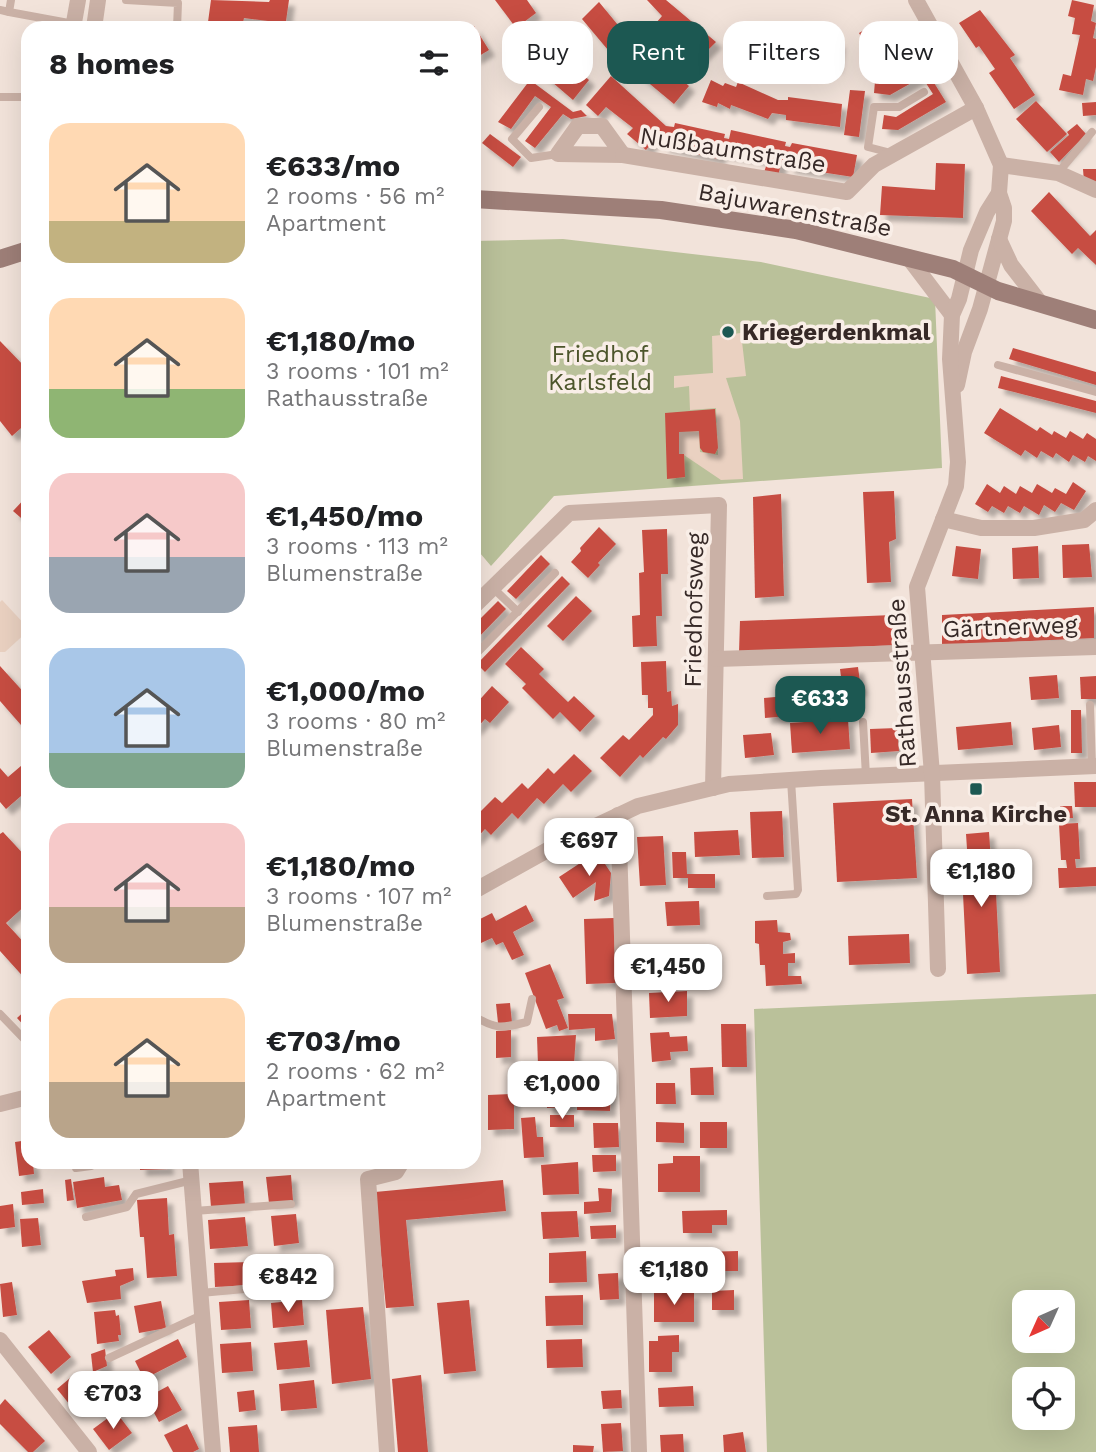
<!DOCTYPE html>
<meta charset="utf-8">
<style>
body{margin:0;font-family:"Work Sans",sans-serif;background:#f6f6f6;color:#202124;height:100vh;display:flex;flex-direction:column;font-size:26px;white-space:nowrap}
*{box-sizing:border-box;margin:0}
p{font-size:23px;color:#757577}
.icon{flex:none;width:38px;height:38px;fill:none;stroke:currentColor;stroke-width:2;stroke-linecap:round;stroke-linejoin:round}
.map{position:relative;flex:1;overflow:hidden}
.side{position:absolute;left:21px;top:21px;width:460px;height:1148px;display:flex;flex-direction:column;background:#fff;border-radius:21px;box-shadow:0 7px 28px #0002}
.side>*{flex:none}
.hud{position:absolute;left:502px;top:21px;width:488px;height:63px;display:flex;gap:14px}
.needle{width:46px;rotate:225deg}
.tools{position:absolute;left:1012px;top:1290px;display:grid;gap:14px}
.tools a{display:grid;place-items:center;width:63px;height:63px;border-radius:14px;background:#fff;box-shadow:0 7px 28px #0002;font-size:35px}
.price{position:absolute;translate:-50% -60px;padding:0 16px;border-radius:14px;background:#fff;color:#222;font-size:23px;line-height:46px;filter:drop-shadow(0 2px 4px #0008)}
.price::after{content:'';position:absolute;left:50%;top:42px;width:21px;height:16px;margin-left:-10px;background:inherit;clip-path:polygon(0 0,100% 0,50% 100%)}
.price.current{background:#1c5852;color:#fff}
ul{padding:0;list-style:none}
li{display:flex;align-items:center;gap:21px;height:175px;padding:0 28px}
li span{display:grid;place-items:center;flex:none;width:196px;height:140px;border-radius:21px;color:#555}
li>.icon{margin-inline-start:auto}
span .icon{width:84px;height:84px;fill:#fffc;stroke-width:1}
li b{font-size:30px}
h2{display:flex;justify-content:space-between;align-items:center;height:84px;padding:0 28px;font-size:30px}
.pill{padding:0 24px;border-radius:21px;background:#fff;box-shadow:0 7px 28px #0002;font-size:24px;line-height:63px}
.pill.current{background:#1c5852;color:#fff}
.map>svg:first-child{display:block}
.green{fill:#bac19a;fill-rule:evenodd}
.plaza{fill:#ead1c1}
.building{fill:#c74d43;filter:url(#shadow)}
.lines{fill:none;stroke-linecap:round;stroke-linejoin:round}
.lane{stroke:#cab1a6;stroke-width:8}
.street{stroke:#cab1a6;stroke-width:16}
.secondary{stroke:#9e7f78;stroke-width:18}
.poi-dot{fill:#1c5852;stroke:#f9eee7;stroke-width:2.5}
.labels{text-anchor:middle;dominant-baseline:central;stroke-width:7;stroke-linejoin:round;paint-order:stroke}
.street-label{font-size:24px;fill:#362927;stroke:#f9eee7}
.poi-label{font-size:24px;font-weight:bold;fill:#362927;stroke:#f9eee7;text-anchor:start}
.park-label{font-size:24px;fill:#4c552b;stroke:#f9eee7}
</style>
<div class="map">
<svg width="1096" height="1452" viewBox="0 0 1096 1452">
<defs>
<filter id="shadow"><feDropShadow dx="6" dy="6" stdDeviation="2" flood-color="#0004"/></filter>
</defs>
<rect width="100%" height="100%" fill="#f2e3da"/>
<g class="green">
<path d="M563,239L761,262L935,299L942,468L554,496L491,566L474,546V241Z"/>
<path d="M1096,994V1452H767L754,1009ZM1062,1302V1340H1024V1302ZM1062,1379V1418H1024V1379Z"/>
</g>
<g class="plaza">
<path d="M741,333L746,376L726,378L740,421L743,479L721,480L684,455L679,454V432L699,431L700,452L718,455L716,408L690,410L689,386L674,388V376L713,373L712,336Z"/>
<path d="M2,600L28,628V631L5,652H0V602Z"/>
</g>
<g class="building">
<path d="M211,0L269,2L270,0H289L285,28H267L268,21L244,18L242,27L208,22Z"/>
<path d="M495,0H527L536,13L516,28Z"/>
<path d="M647,0H666L716,42L699,59L656,23L662,16Z"/>
<path d="M1072,0L1094,5L1091,21L1096,23L1093,38L1096,39V67L1093,81L1086,79L1083,95L1059,90L1063,74L1071,76L1080,35L1072,34L1075,18L1068,16Z"/>
<path d="M599,2L627,36L621,40L630,47L637,39L689,86L674,104L621,60L622,56L611,48L608,50L582,19Z"/>
<path d="M980,10L1015,55L1010,58L1035,95L1014,109L989,73L995,69L979,46L976,48L959,23Z"/>
<path d="M880,21L907,69L886,81L859,33Z"/>
<path d="M474,26L489,50L474,59Z"/>
<path d="M738,30L778,39L779,43L785,45L787,37L839,42L836,67L781,60V56L774,55L771,61L732,54Z"/>
<path d="M548,44L589,80L573,100L531,64Z"/>
<path d="M921,62L946,102L898,130L882,129L884,115L896,117L933,94L922,77L890,95L874,93L875,81L888,84Z"/>
<path d="M611,76L666,126L674,127L675,123L725,134L724,138L729,139L731,130L786,142L785,146L790,147L792,143L857,155L853,177L788,167L790,161L782,160L778,176L764,172L768,161L721,153L719,159L663,146L664,136L660,133L646,150L627,134L633,128L606,107L598,116L586,105Z"/>
<path d="M530,80L573,112L581,110L587,116L571,119L563,114L535,148L525,141L551,107L535,96L511,129L498,122Z"/>
<path d="M711,80L723,86L725,83L736,87L738,82L778,100H788V97L842,104L840,127L786,120V115L772,113L768,119L731,105L730,109L718,103L717,107L702,102Z"/>
<path d="M850,90L865,91L859,137L844,135Z"/>
<path d="M1036,101L1067,134L1047,152L1016,119Z"/>
<path d="M1096,102V115L1083,116L1082,103Z"/>
<path d="M1077,124L1086,134L1059,162L1050,152L1069,135L1067,132Z"/>
<path d="M490,134L521,157L513,167L482,143Z"/>
<path d="M936,163L965,164L963,218L880,215L882,186L935,190Z"/>
<path d="M1083,169H1096V182H1084Z"/>
<path d="M1049,192L1090,236L1096,230V265L1078,248L1072,254L1031,211Z"/>
<path d="M0,341L28,370V422L12,436L0,421Z"/>
<path d="M1013,348L1096,372V385L1009,359Z"/>
<path d="M1001,376L1096,401V413L998,388Z"/>
<path d="M1000,408L1037,431L1040,427L1052,435L1054,431L1066,438L1070,431L1083,439L1087,433L1096,439V461L1088,456L1085,462L1073,455L1069,462L1056,453L1053,458L1041,451L1037,458L1025,450L1021,456L984,433Z"/>
<path d="M715,409L718,448L715,454L703,452L700,448L699,431L679,432V454H684L685,477L667,479L665,413Z"/>
<path d="M1073,482L1086,491L1074,510L1061,503L1055,512L1044,505L1039,515L1024,506L1020,513L1008,506L1004,513L992,506L988,512L975,504L987,484L1000,493L1004,486L1016,494L1020,486L1032,493L1037,484L1052,493L1055,488L1066,494Z"/>
<path d="M894,491L896,539L889,542L891,582L867,583L863,492Z"/>
<path d="M781,494L784,596L755,598L753,497Z"/>
<path d="M28,495V524L13,511Z"/>
<path d="M599,527L616,544L598,563L600,565L588,578L571,562L581,551L580,548Z"/>
<path d="M667,529L668,574H661L662,616H656L657,646L633,647L632,616L640,615L639,573L644,572L642,530Z"/>
<path d="M1089,544L1092,577L1063,578L1062,545Z"/>
<path d="M956,546L981,549L978,579L952,576Z"/>
<path d="M1038,546L1039,578L1013,579L1012,548Z"/>
<path d="M541,555L550,564L516,599L507,591Z"/>
<path d="M562,576L570,584L485,672L477,664Z"/>
<path d="M576,596L592,611L563,641L547,626Z"/>
<path d="M498,601L506,609L474,642V625Z"/>
<path d="M1094,607V638L942,645V615Z"/>
<path d="M893,615L896,645L739,652L740,621Z"/>
<path d="M521,647L544,669L539,674L568,702L574,696L595,716L580,732L560,712L553,719L522,688L526,684L505,664Z"/>
<path d="M666,661L667,692L671,691L672,706L678,704V725L666,739L663,737L643,758L640,755L620,777L600,758L623,735L629,740L653,715V708H648V695H642L641,662Z"/>
<path d="M0,666L28,697V733L0,701Z"/>
<path d="M858,667L861,690L843,692L840,669Z"/>
<path d="M1057,675L1059,698L1031,700L1029,677Z"/>
<path d="M1096,676V699H1081L1080,677Z"/>
<path d="M492,686L509,702L490,723L485,719L474,731V706Z"/>
<path d="M798,695L800,715L765,718L764,698Z"/>
<path d="M1071,710H1081L1082,753H1071Z"/>
<path d="M848,719L850,749L792,753L790,723Z"/>
<path d="M1011,722L1013,745L958,750L956,727Z"/>
<path d="M1059,725L1061,747L1034,750L1032,728Z"/>
<path d="M897,728L899,751L871,753L870,729Z"/>
<path d="M771,733L774,755L745,758L743,735Z"/>
<path d="M574,754L592,771L571,792L563,784L544,804L537,798L518,819L512,813L491,835L485,829L474,841V818L495,797L502,803L522,783L528,789L548,768L554,774Z"/>
<path d="M28,760V790L6,809L0,802V768L8,777Z"/>
<path d="M1074,782H1096V807H1075Z"/>
<path d="M912,799L917,878L837,882L833,803Z"/>
<path d="M1060,806H1072L1073,818H1061Z"/>
<path d="M782,811L784,857L752,858L750,812Z"/>
<path d="M1078,823L1080,859H1075L1076,868L1096,867V886L1059,888L1058,868H1067L1066,860H1061L1059,824Z"/>
<path d="M738,830L740,855L695,857L694,832Z"/>
<path d="M3,832L28,859V903L6,923L28,947V982L0,951V834Z"/>
<path d="M989,832L993,892L984,893H996L1000,972L967,974L963,894H970L966,834Z"/>
<path d="M663,836L666,885L640,886L637,837Z"/>
<path d="M597,852L611,873L609,896L594,901L596,882L573,898L559,877Z"/>
<path d="M672,852H686L687,874H715V888H688V878H673Z"/>
<path d="M699,901L700,925L667,926L665,902Z"/>
<path d="M526,905L534,921L513,932L524,955L512,960L503,942L496,945L492,938L481,943L474,929V922L492,913L496,921Z"/>
<path d="M614,918L615,983L586,984L584,919Z"/>
<path d="M777,920L778,932L790,933L791,940L783,942V954L795,953V963H788V976H801L802,984L766,986L765,965H760L759,944L755,943V921Z"/>
<path d="M909,934L910,963L849,965L848,936Z"/>
<path d="M666,945L667,965L649,966L648,946Z"/>
<path d="M550,964L564,998L557,1000L568,1028L559,1031L557,1025L546,1029L525,973Z"/>
<path d="M687,991V1016L650,1018L649,993Z"/>
<path d="M510,1003L512,1023H498L496,1004Z"/>
<path d="M28,1008V1030L17,1018Z"/>
<path d="M568,1014H612L615,1039L595,1041V1028L569,1030Z"/>
<path d="M721,1024H746L747,1067H722Z"/>
<path d="M511,1030V1057L496,1058V1031Z"/>
<path d="M669,1032L670,1037L687,1036L688,1051L670,1052L671,1060L652,1062L650,1033Z"/>
<path d="M576,1035L574,1064L538,1065L537,1037Z"/>
<path d="M713,1067L714,1095H691L690,1068Z"/>
<path d="M577,1077L611,1078L610,1111L577,1110Z"/>
<path d="M656,1083H675L676,1104H656Z"/>
<path d="M514,1094V1129L488,1130V1095Z"/>
<path d="M572,1096V1107L547,1108V1097Z"/>
<rect x="550" y="1115" width="24" height="12"/>
<path d="M535,1117L537,1137H543L544,1157L524,1158L521,1118Z"/>
<path d="M656,1122L684,1123V1143L656,1142Z"/>
<rect x="700" y="1122" width="27" height="26"/>
<path d="M593,1123H618L619,1147L594,1148Z"/>
<path d="M28,1140V1162H33L34,1174L19,1176L15,1142Z"/>
<path d="M592,1155H616V1171L593,1172Z"/>
<path d="M673,1156H700V1192H658V1164L673,1163Z"/>
<path d="M140,1162H167L168,1169L140,1170Z"/>
<path d="M578,1162L579,1194L543,1195L541,1165Z"/>
<path d="M291,1175L293,1201L269,1203L266,1177Z"/>
<path d="M104,1177L105,1187L119,1185L122,1200L77,1208L73,1182Z"/>
<path d="M71,1179L74,1200L67,1201L65,1180Z"/>
<path d="M503,1180L506,1211L406,1220L414,1306L386,1308L375,1192Z"/>
<path d="M243,1181L245,1205L211,1207L209,1183Z"/>
<path d="M598,1188L612,1189L611,1212L584,1214V1202L599,1201Z"/>
<path d="M43,1189L44,1203L22,1205L21,1192Z"/>
<path d="M167,1198L169,1235L174,1234L177,1276L147,1278L144,1237H140L137,1200Z"/>
<path d="M13,1204L15,1227L0,1229V1206Z"/>
<path d="M727,1210V1225H712V1233H683L682,1211Z"/>
<path d="M577,1211L579,1237L543,1239L541,1212Z"/>
<path d="M296,1214L299,1243L274,1246L271,1216Z"/>
<path d="M245,1217L248,1246L210,1249L208,1220Z"/>
<path d="M38,1218L41,1245L22,1247L20,1219Z"/>
<path d="M616,1225V1238L591,1239L590,1226Z"/>
<path d="M586,1251L587,1282L549,1283V1253Z"/>
<path d="M738,1251V1271H702L701,1252Z"/>
<path d="M654,1252H679L680,1277H654Z"/>
<path d="M254,1256H267L268,1261L301,1258L303,1284L270,1286L269,1277L254,1278Z"/>
<path d="M250,1262L251,1285L215,1287L214,1263Z"/>
<path d="M133,1268L134,1280L120,1286L121,1299L87,1303L82,1281L116,1276L115,1270Z"/>
<path d="M618,1273L619,1299L600,1300L598,1274Z"/>
<path d="M12,1282L17,1315L3,1317L0,1284Z"/>
<path d="M734,1290V1310H712V1291Z"/>
<path d="M694,1292V1322H654V1293Z"/>
<path d="M583,1295V1325L546,1326L545,1296Z"/>
<path d="M249,1300L251,1328L221,1330L219,1302Z"/>
<path d="M302,1300L304,1325L273,1328L271,1303Z"/>
<path d="M469,1300L476,1371L444,1374L437,1303Z"/>
<path d="M161,1301L166,1328L139,1333L134,1306Z"/>
<path d="M363,1307L371,1379L332,1384L326,1310Z"/>
<path d="M115,1310L116,1316L119,1315L121,1335H118L119,1341L97,1344L94,1312Z"/>
<path d="M49,1330L71,1357L51,1374L28,1347Z"/>
<path d="M679,1335V1352H672V1372H649V1341H658V1336Z"/>
<path d="M178,1339L187,1357L144,1379L135,1361Z"/>
<path d="M582,1339L583,1367L547,1368L546,1340Z"/>
<path d="M307,1340L310,1367L277,1370L274,1343Z"/>
<path d="M251,1342L253,1371L222,1373L220,1344Z"/>
<path d="M105,1349L107,1366L93,1372L91,1354Z"/>
<path d="M76,1373L94,1395L75,1411L57,1389Z"/>
<path d="M421,1375L428,1452H398L392,1379Z"/>
<path d="M314,1380L317,1408L281,1411L279,1384Z"/>
<path d="M168,1386L182,1410L159,1422L146,1398Z"/>
<path d="M693,1386L694,1406L659,1407L658,1388Z"/>
<path d="M254,1390L256,1410L239,1412L237,1392Z"/>
<path d="M621,1390L622,1408L603,1409L601,1391Z"/>
<path d="M5,1399L45,1441L33,1452H28L0,1424V1405Z"/>
<path d="M116,1412L132,1433L109,1450L93,1429Z"/>
<path d="M621,1423L623,1451L603,1452L601,1424Z"/>
<path d="M187,1424L199,1449L193,1452H173L164,1435Z"/>
<path d="M257,1425L259,1452H230L228,1427Z"/>
<path d="M743,1432L746,1452H724L723,1435Z"/>
<path d="M683,1434L684,1452H661L660,1435Z"/>
<path d="M573,1445L594,1446L593,1452H573Z"/>
</g>
<g class="lines">
<g class="lane">
<path d="M126,0L178,3L177,28"/>
<path d="M0,10L9,12L11,0"/>
<path d="M9,12L74,24"/>
<path d="M0,97H28"/>
<path d="M539,107L512,139L531,158L558,154"/>
<path d="M891,153L868,147L874,107H899L924,92"/>
<path d="M1058,173L1092,132"/>
<path d="M998,365L1096,392"/>
<path d="M493,588L518,612"/>
<path d="M474,656L555,573"/>
<path d="M1090,705L1092,766"/>
<path d="M863,722L866,776"/>
<path d="M767,896L796,894L798,890L791,780"/>
<path d="M0,1014L28,1043"/>
<path d="M474,1016C496,1030 502,1028 527,1022L532,999"/>
<path d="M75,1162L76,1168L91,1166"/>
<path d="M194,1211L291,1204"/>
<path d="M86,1217L127,1207L136,1194L192,1180"/>
<path d="M201,1293L254,1288"/>
<path d="M109,1358L202,1315"/>
</g>
<g class="street">
<path d="M916,0L976,108L1001,165L999,193L1004,208V221L980,309L964,352L957,385"/>
<path d="M73,28L78,0"/>
<path d="M94,28L98,0"/>
<path d="M578,126H602L623,155L558,154Z"/>
<path d="M623,155L847,192L874,165L976,108"/>
<path d="M1001,165L1058,173L1096,190"/>
<path d="M999,239L1011,265L1041,304"/>
<path d="M908,257L952,315"/>
<path d="M943,519L981,528H1034L1084,520L1096,510"/>
<path d="M474,606L569,513L719,505L713,788"/>
<path d="M716,659L1096,647"/>
<path d="M618,815L639,1452"/>
<path d="M474,891L562,842L638,806L729,784L821,778L1096,766"/>
<path d="M938,969L932,774L917,587L956,486L958,462L950,359L952,315L959,299L971,250L987,212L999,193"/>
<path d="M0,1104L28,1097"/>
<path d="M190,1162L213,1452"/>
<path d="M0,1340L89,1452"/>
<path d="M387,1452L368,1179L396,1172L402,1162"/>
</g>
<g class="secondary">
<path d="M474,199L661,210L796,230L953,269L998,291L1096,320"/>
<path d="M0,259L28,250"/>
</g>
</g>
<g class="poi-dot">
<circle cx="728" cy="332" r="7"/>
<rect x="969" y="782" width="14" height="14" rx="3.5"/>
</g>
<g class="labels">
<g class="street-label">
<text transform="translate(733 150) rotate(9)">Nußbaumstraße</text>
<text transform="translate(795 210) rotate(11)">Bajuwarenstraße</text>
<text transform="translate(694 610) rotate(-89)">Friedhofsweg</text>
<text transform="translate(1010 627) rotate(-2)">Gärtnerweg</text>
<text transform="translate(902 683) rotate(-94)">Rathausstraße</text>
</g>
<g class="poi-label">
<text x="742" y="332">Kriegerdenkmal</text>
<text x="976" y="814" text-anchor="middle">St. Anna Kirche</text>
</g>
<g class="park-label">
<text x="600" y="354">Friedhof<tspan x="600" dy="28">Karlsfeld</tspan></text>
</g>
</g>
</svg>
<div class="tools">
<a><svg class="needle" viewBox="-14 -14 28 28"><path d="M0-13l5 13h-10z" fill="#e53935"/><path d="M0 13l5-13h-10z" fill="#757577"/></svg></a>
<a><svg class="icon" aria-label="locate" viewBox="0 0 24 24"><circle cx="12" cy="12" r="6"/><path d="M12 2v4M12 18v4M2 12h4M18 12h4"/></svg></a>
</div>
<b class="price current" style="left:820px;top:736px">€633</b>
<b class="price" style="left:589px;top:878px">€697</b>
<b class="price" style="left:981px;top:909px">€1,180</b>
<b class="price" style="left:668px;top:1004px">€1,450</b>
<b class="price" style="left:562px;top:1121px">€1,000</b>
<b class="price" style="left:674px;top:1307px">€1,180</b>
<b class="price" style="left:288px;top:1314px">€842</b>
<b class="price" style="left:113px;top:1431px">€703</b>
<div class="hud">
<a class="pill">Buy</a>
<a class="pill current">Rent</a>
<a class="pill">Filters</a>
<a class="pill">New</a>
</div>
<section class="side">
<h2>8 homes<svg class="icon" aria-label="filters" viewBox="0 0 24 24"><path d="M4 7h16M4 17h16"/><circle cx="9" cy="7" r="2"/><circle cx="15" cy="17" r="2"/></svg></h2>
<ul>
<li><span style="background:linear-gradient(#ffd9b3 70%,#c2b280 0)"><svg class="icon" aria-label="home" viewBox="0 0 24 24"><path d="M3 11l9-7 9 7M6 9v11h12V9"/></svg></span><div><b>€633/mo</b><p>2 rooms · 56 m²</p><p>Apartment</p></div></li>
<li><span style="background:linear-gradient(#ffd9b3 65%,#8fb573 0)"><svg class="icon" aria-label="home" viewBox="0 0 24 24"><path d="M3 11l9-7 9 7M6 9v11h12V9"/></svg></span><div><b>€1,180/mo</b><p>3 rooms · 101 m²</p><p>Rathausstraße</p></div></li>
<li><span style="background:linear-gradient(#f6c9c9 60%,#9aa5b1 0)"><svg class="icon" aria-label="home" viewBox="0 0 24 24"><path d="M3 11l9-7 9 7M6 9v11h12V9"/></svg></span><div><b>€1,450/mo</b><p>3 rooms · 113 m²</p><p>Blumenstraße</p></div></li>
<li><span style="background:linear-gradient(#a9c7e8 75%,#7fa58c 0)"><svg class="icon" aria-label="home" viewBox="0 0 24 24"><path d="M3 11l9-7 9 7M6 9v11h12V9"/></svg></span><div><b>€1,000/mo</b><p>3 rooms · 80 m²</p><p>Blumenstraße</p></div></li>
<li><span style="background:linear-gradient(#f6c9c9 60%,#b9a48a 0)"><svg class="icon" aria-label="home" viewBox="0 0 24 24"><path d="M3 11l9-7 9 7M6 9v11h12V9"/></svg></span><div><b>€1,180/mo</b><p>3 rooms · 107 m²</p><p>Blumenstraße</p></div></li>
<li><span style="background:linear-gradient(#ffd9b3 60%,#b9a48a 0)"><svg class="icon" aria-label="home" viewBox="0 0 24 24"><path d="M3 11l9-7 9 7M6 9v11h12V9"/></svg></span><div><b>€703/mo</b><p>2 rooms · 62 m²</p><p>Apartment</p></div></li>
</ul>
</section>
</div>
